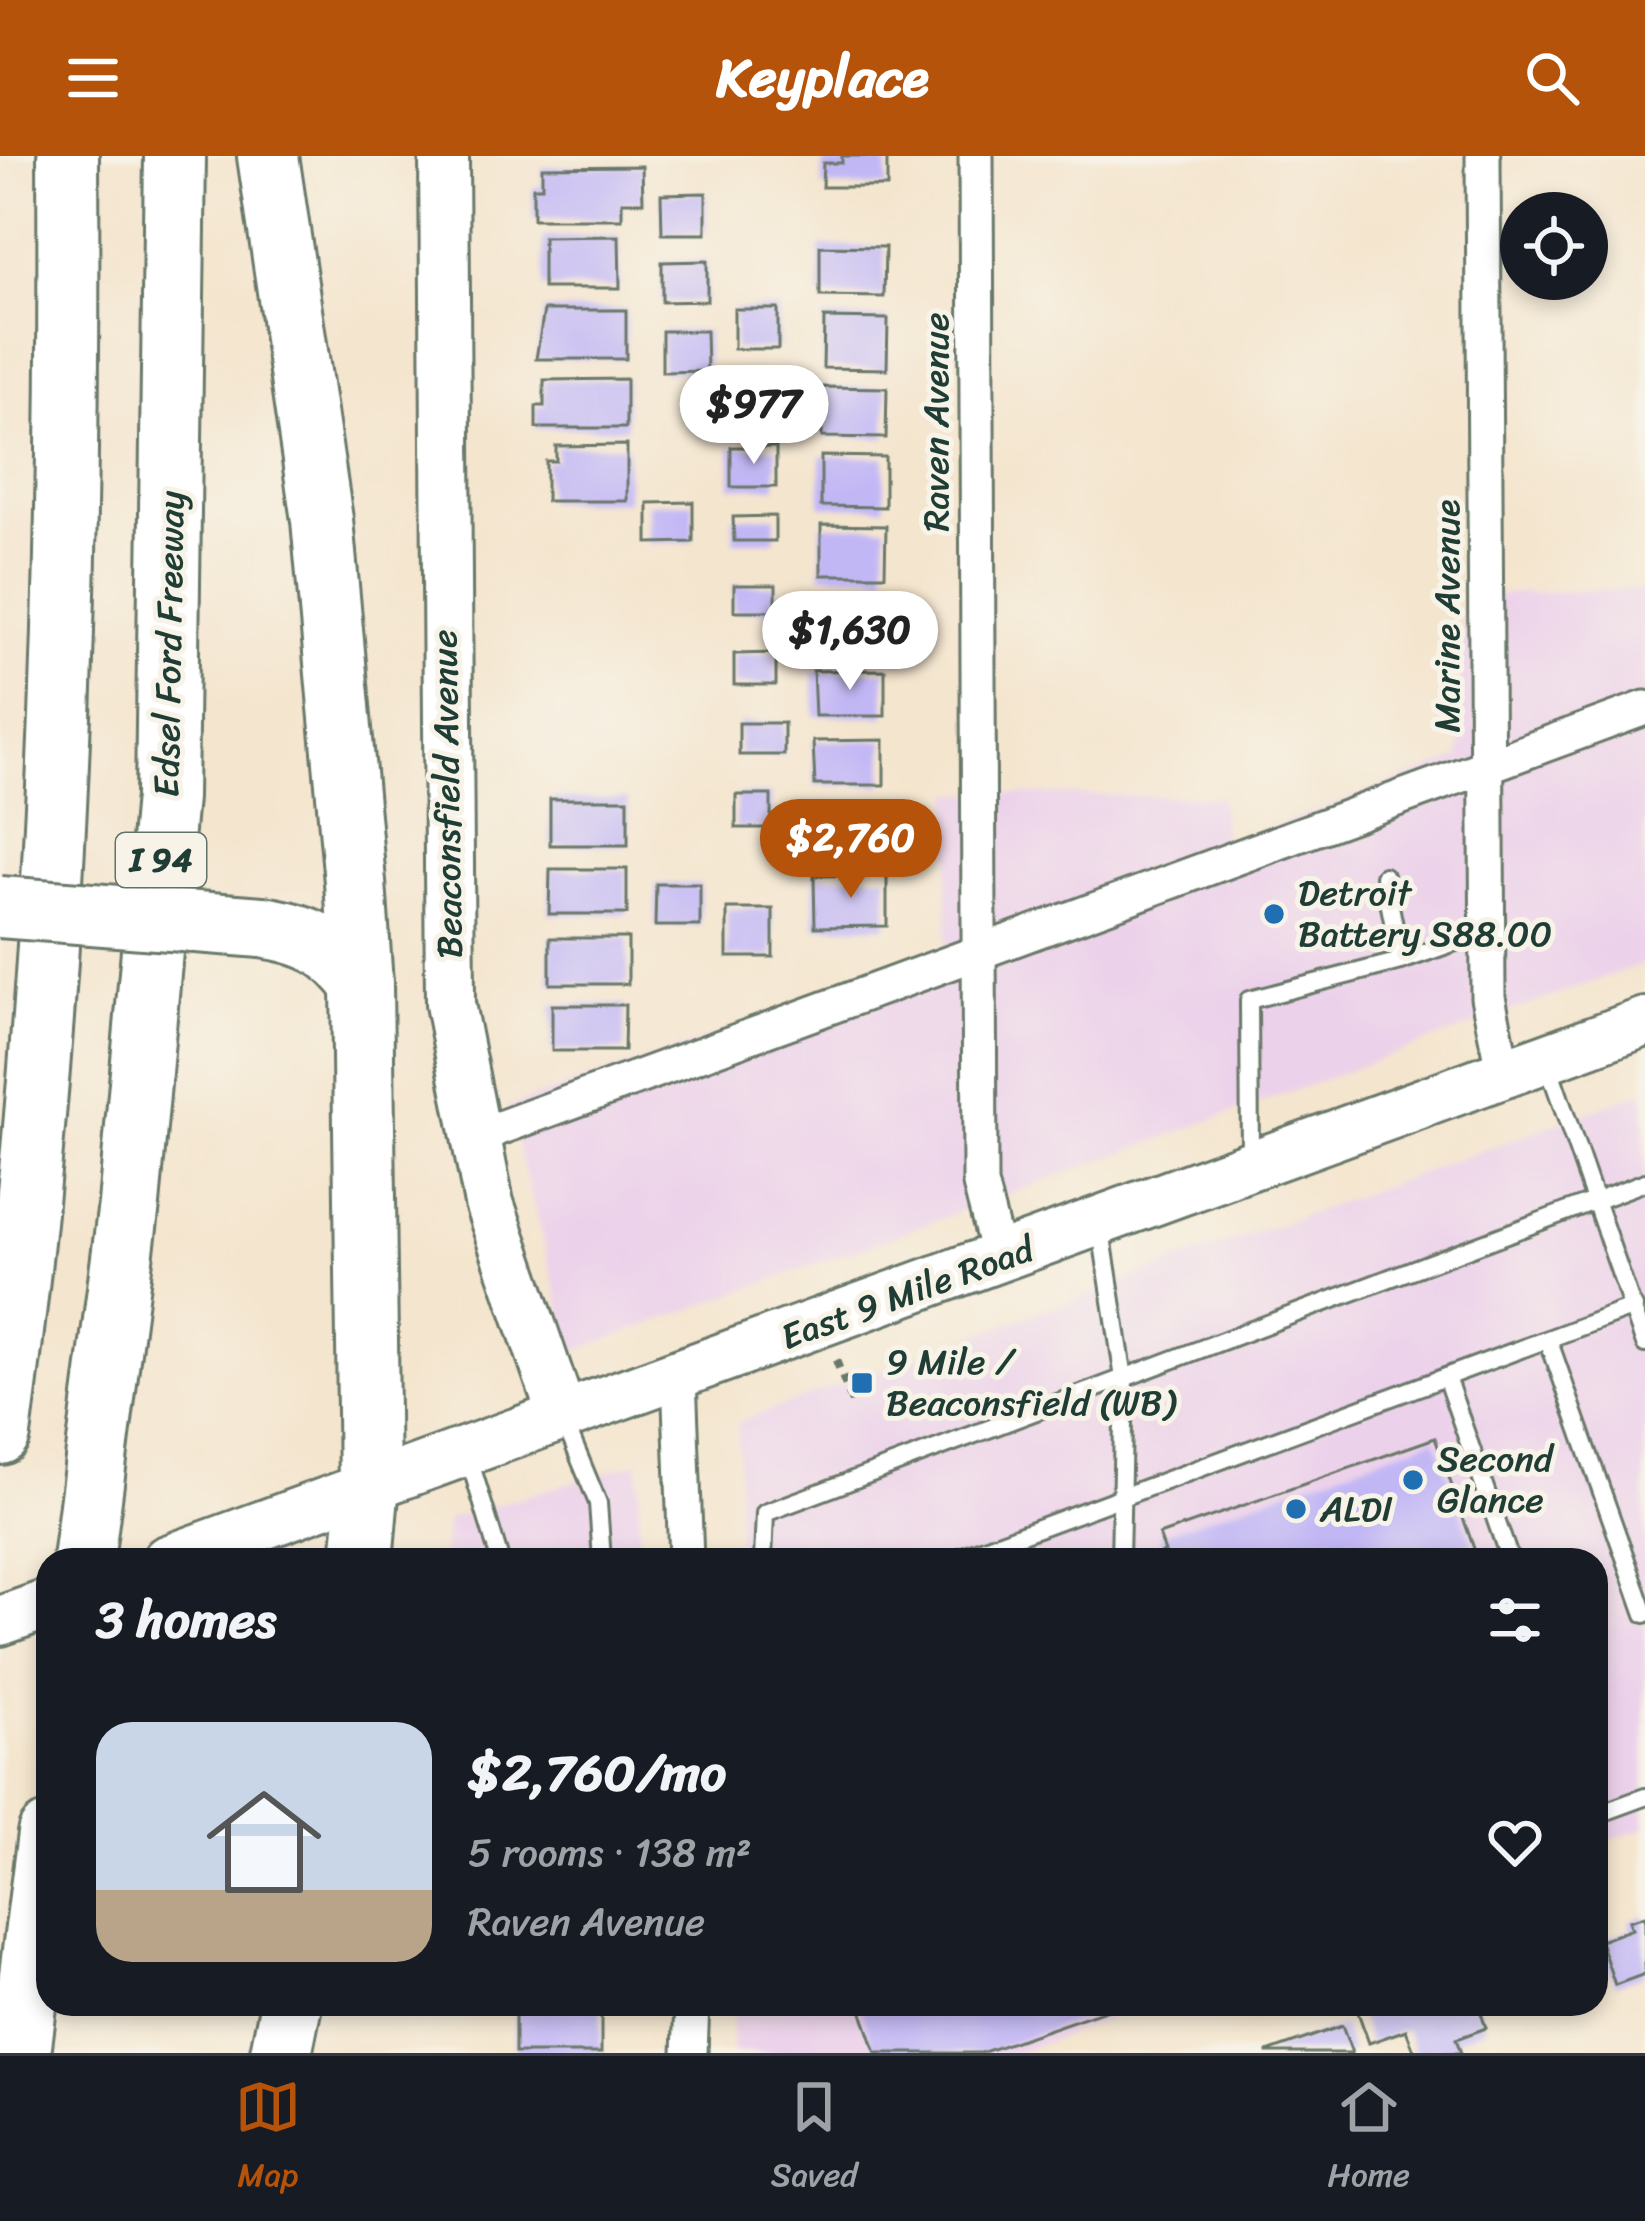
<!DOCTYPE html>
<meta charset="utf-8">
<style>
body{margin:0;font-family:Sriracha,sans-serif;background:#20242c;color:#f1f3f6;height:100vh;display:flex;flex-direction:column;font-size:45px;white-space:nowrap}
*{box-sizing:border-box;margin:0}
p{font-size:39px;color:#9ea1a6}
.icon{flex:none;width:66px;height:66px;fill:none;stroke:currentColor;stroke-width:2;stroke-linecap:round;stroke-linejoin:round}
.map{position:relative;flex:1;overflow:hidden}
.panel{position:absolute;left:36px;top:1392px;width:1572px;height:468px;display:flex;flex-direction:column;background:#171b24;border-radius:36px;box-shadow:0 6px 18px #0003}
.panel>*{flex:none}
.controls{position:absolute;left:1500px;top:36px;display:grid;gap:24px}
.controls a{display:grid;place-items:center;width:108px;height:108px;border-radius:50%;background:#171b24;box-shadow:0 6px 18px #0003;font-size:60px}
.price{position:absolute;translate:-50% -102px;padding:0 27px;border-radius:42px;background:#fff;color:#222;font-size:39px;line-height:78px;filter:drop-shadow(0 3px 6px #0008)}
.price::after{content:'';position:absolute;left:50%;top:72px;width:36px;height:27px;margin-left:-18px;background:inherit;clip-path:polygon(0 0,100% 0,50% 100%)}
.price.active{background:#b45309;color:#fff}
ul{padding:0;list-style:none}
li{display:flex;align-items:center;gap:36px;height:300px;padding:0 60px}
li+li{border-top:3px solid #363941}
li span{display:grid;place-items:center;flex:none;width:336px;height:240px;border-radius:36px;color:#555}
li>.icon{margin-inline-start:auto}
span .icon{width:144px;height:144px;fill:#fffc;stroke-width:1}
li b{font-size:51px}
h2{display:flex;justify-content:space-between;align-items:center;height:144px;padding:0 60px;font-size:51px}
header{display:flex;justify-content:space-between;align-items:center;height:156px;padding:0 60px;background:#b45309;color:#fff;font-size:54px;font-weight:800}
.menu{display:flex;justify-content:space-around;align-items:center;height:168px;border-top:3px solid #363941;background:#171b24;font-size:33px;color:#9ea1a6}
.menu a{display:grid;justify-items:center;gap:6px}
.menu .active{color:#b45309}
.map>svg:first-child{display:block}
.built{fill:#ecd1ea}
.building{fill:#c2b7f5}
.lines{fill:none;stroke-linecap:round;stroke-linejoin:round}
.lane-casing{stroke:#6a786a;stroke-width:22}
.street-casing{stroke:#6a786a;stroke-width:39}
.secondary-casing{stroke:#6a786a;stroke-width:54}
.highway-casing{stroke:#6a786a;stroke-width:66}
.path{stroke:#6a786a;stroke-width:8;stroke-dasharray:9 9;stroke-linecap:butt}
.lane{stroke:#fff;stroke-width:16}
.street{stroke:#fff;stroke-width:33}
.secondary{stroke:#fff;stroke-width:48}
.highway{stroke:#fff;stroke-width:60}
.highway-bridge-casing{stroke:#6a786a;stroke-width:66;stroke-linecap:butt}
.highway-bridge{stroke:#fff;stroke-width:60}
.poi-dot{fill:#1f6fb2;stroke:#f7f3e8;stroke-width:4.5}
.labels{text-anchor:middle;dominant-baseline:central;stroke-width:10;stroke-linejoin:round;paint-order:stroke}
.shield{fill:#f7f3e8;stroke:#60746a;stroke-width:3}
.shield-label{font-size:33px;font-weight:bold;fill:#1f3d34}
.street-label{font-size:36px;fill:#1f3d34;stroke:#f7f3e8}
.poi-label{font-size:36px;fill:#1f3d34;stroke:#f7f3e8;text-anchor:start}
</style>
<header><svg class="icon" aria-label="menu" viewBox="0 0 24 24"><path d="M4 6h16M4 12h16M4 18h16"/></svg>Keyplace<svg class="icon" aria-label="search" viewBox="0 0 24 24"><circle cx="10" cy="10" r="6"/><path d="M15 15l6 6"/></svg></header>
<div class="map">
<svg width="1645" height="1897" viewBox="0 0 1645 1897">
<rect width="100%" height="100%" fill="#f7f3e8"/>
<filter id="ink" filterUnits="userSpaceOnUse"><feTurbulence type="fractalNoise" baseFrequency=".00833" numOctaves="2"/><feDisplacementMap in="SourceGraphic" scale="24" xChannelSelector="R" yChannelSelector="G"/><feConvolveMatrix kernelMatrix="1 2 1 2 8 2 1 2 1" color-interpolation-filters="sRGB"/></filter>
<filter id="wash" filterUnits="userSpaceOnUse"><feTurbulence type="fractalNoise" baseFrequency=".004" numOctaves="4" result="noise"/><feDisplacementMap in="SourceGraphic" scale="48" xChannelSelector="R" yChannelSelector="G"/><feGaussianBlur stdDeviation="2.7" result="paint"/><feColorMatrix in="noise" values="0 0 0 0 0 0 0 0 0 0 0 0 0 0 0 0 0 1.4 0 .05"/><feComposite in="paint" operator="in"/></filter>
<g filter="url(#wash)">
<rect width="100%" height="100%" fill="#f4e5ce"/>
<g class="built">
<path d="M1645,433V807L573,1196L507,951L759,866L946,794L951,637L1221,641L1223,690L1460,601L1463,439Z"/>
<path d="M1645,935V1672L1596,1689V1404H737L738,1266Z"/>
<path d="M639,1306V1404H442L447,1363Z"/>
<path d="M733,1848H1152L1015,1897H732Z"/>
</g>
<g id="blocks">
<g class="building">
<path d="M842,0H887V31H822L823,7H842Z"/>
<path d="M642,10L643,46H622V63H533V31H542V11Z"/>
<path d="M706,37V78H662L661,38Z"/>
<path d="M619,80L620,132H543V81Z"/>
<path d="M820,90L885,91L884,141L820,140Z"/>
<path d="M707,105V145L662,146V106Z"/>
<rect x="734" y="153" width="44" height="40"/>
<path d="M544,154H626V203H536Z"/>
<path d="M824,162L888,163L887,213L823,212Z"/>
<path d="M662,175H706L707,215L662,216Z"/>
<path d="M626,223V272H536V250H544V224Z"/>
<path d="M822,231L887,232L886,282L822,281Z"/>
<path d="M627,289V345H546V305H556V290Z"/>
<rect x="731" y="291" width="45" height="40"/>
<path d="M821,300L885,301V351L821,350Z"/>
<path d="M693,346V386L648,387V347Z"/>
<path d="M775,360V385H734L733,361Z"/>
<path d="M821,369L886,370L885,419H821Z"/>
<rect x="734" y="429" width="42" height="26"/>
<path d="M823,440L887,441L886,491L822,490Z"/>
<path d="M776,497V529H734V498Z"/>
<path d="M885,514V560H815L813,515Z"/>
<rect x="739" y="567" width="45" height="32"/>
<path d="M884,584V629H815L813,585Z"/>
<rect x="736" y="639" width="35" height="33"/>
<rect x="550" y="643" width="78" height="46"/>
<path d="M886,650V696H817L815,651Z"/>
<path d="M550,713H627V758H549Z"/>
<path d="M887,719V770L815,771L814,720Z"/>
<path d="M656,728H700V770H655Z"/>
<rect x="727" y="753" width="46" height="48"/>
<rect x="550" y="782" width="78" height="46"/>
<path d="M552,849H625L624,895H552Z"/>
<path d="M1435,1282L1478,1404H1145L1165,1396L1159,1379Z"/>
<path d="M1645,1760V1818L1615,1829L1600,1785L1632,1773L1629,1765Z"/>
<rect x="515" y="1848" width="86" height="49"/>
<path d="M859,1848H1120V1849L981,1897H876Z"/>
<path d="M1355,1848H1478L1486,1872L1456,1883L1461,1897H1415L1406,1874L1369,1887Z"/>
<path d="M1342,1870L1352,1897H1267V1896Z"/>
</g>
</g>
</g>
<g filter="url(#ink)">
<use href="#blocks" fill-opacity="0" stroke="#6a786a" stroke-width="3"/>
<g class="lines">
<defs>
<g id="lane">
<path d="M1384,720L1401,805"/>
<path d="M1546,903L1645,1188"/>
<path d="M1250,1003L1249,844L1401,805L1487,775"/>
<path d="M1100,1068L1124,1222L1120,1404"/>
<path d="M1548,1183L1645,1458"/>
<path d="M1446,1221L1510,1404"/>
<path d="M563,1262L598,1347L602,1404"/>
<path d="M467,1296L500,1404"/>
<path d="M763,1404L765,1357L1645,1026"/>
<path d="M952,1404L1634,1151"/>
<path d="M1596,1659L1645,1641"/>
</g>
<g id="street">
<path d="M976,0L980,1028L1000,1105"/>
<path d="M1483,0L1488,841L1504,919"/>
<path d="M475,981L1645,552"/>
<path d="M679,1221L686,1404"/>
<path d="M690,1897L692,1848"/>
</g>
<g id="secondary">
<path d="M444,0L450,848L489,1047L562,1259"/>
<path d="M167,1404L1645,866"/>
<path d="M0,1465L48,1448"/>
</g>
<g id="highway">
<path d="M268,0L322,364L355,726L362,829L369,1328L362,1404"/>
<path d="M262,771C309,778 335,791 362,829"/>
<path d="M0,1278C57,855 71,427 68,0"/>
<path d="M83,1404L129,1048L166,641L175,0"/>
<path d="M20,1897L48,1678"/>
<path d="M281,1897L291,1848"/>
</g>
</defs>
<use href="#lane" class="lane-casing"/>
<use href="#street" class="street-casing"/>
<use href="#secondary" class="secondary-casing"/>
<use href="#highway" class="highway-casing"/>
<path class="path" d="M836,1204L854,1251"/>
<use href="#lane" class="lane"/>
<use href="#street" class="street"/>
<use href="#secondary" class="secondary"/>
<use href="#highway" class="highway"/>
<defs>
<path id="highway-bridge" d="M0,751L262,771"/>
</defs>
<use href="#highway-bridge" class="highway-bridge-casing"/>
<use href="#highway-bridge" class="highway-bridge"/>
</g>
</g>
<g class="poi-dot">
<circle cx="1274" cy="758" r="12"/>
<rect x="850" y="1215" width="24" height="24" rx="6"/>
<circle cx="1413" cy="1324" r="12"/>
<circle cx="1296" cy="1353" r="12"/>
</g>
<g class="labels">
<rect class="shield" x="116" y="677" width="90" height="54" rx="9"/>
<g class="shield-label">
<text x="161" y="704">I 94</text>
</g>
<g class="street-label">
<text transform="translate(936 266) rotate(-90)">Raven Avenue</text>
<text transform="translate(1447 460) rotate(-90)">Marine Avenue</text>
<text transform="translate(169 488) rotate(-89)">Edsel Ford Freeway</text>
<text transform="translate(447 638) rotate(-91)">Beaconsfield Avenue</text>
<text transform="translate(907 1137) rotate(-20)">East 9 Mile Road</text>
</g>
<g class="poi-label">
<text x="1298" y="737">Detroit<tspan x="1298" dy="41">Battery S88.00</tspan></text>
<text x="886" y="1206">9 Mile /<tspan x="886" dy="41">Beaconsfield (WB)</tspan></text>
<text x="1437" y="1303">Second<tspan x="1437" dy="41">Glance</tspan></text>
<text x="1320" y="1353">ALDI</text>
</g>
</g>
</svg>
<div class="controls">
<a><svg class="icon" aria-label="locate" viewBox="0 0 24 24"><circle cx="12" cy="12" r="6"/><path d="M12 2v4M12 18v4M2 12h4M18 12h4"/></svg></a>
</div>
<b class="price" style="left:754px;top:311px">$977</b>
<b class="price" style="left:850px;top:537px">$1,630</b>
<b class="price active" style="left:851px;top:745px">$2,760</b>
<section class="panel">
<h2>3 homes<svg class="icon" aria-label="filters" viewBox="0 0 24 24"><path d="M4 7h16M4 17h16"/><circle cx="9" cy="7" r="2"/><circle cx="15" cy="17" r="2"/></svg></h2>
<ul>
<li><span style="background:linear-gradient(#c9d6e8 70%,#b9a48a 0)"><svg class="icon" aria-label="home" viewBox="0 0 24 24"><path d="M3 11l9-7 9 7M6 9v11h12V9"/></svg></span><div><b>$2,760/mo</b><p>5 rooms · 138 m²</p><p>Raven Avenue</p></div><svg class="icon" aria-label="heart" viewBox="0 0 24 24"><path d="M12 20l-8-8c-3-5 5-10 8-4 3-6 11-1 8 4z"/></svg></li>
</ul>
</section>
</div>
<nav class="menu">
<a class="active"><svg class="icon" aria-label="map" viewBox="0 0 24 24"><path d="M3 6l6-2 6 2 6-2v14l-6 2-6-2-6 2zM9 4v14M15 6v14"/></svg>Map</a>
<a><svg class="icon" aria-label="saved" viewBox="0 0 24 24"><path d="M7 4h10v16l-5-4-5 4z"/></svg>Saved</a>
<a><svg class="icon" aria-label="home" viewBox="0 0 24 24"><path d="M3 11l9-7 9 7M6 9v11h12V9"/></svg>Home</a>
</nav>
